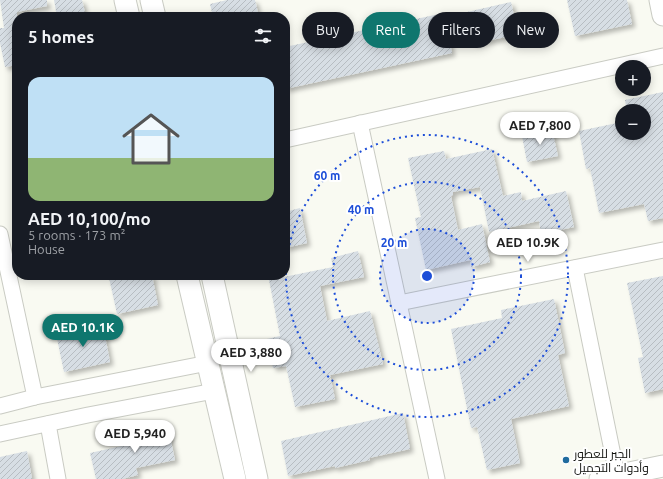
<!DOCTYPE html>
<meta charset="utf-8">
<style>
body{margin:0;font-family:Ubuntu,Cairo,sans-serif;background:#20242c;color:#f1f3f6;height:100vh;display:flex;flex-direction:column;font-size:15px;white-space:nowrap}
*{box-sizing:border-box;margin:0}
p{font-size:13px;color:#9ea1a6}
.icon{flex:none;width:22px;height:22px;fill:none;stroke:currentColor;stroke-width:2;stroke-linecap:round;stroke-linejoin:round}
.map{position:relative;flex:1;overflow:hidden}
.drawer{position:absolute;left:12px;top:12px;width:278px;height:268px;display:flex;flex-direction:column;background:#171b24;border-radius:16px;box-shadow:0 2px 10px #0003}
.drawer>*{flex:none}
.top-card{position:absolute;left:302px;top:12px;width:301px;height:36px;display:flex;gap:8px}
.buttons{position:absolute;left:615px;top:60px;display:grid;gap:8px}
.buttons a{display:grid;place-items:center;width:36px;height:36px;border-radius:50%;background:#171b24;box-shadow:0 2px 10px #0003;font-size:20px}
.price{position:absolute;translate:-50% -34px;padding:0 9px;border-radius:14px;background:#fff;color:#222;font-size:13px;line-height:26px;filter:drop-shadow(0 1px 2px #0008)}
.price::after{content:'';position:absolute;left:50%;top:24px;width:12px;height:9px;margin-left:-6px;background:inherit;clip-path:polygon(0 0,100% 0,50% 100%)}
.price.current{background:#0f766e;color:#fff}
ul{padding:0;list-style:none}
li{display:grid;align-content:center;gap:8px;height:212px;padding:0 16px}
li span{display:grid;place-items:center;height:124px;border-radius:12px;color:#555}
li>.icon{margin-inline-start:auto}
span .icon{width:72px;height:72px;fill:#fffc;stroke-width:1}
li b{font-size:17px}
h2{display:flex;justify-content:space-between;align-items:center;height:48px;padding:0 16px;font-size:17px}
.tag{padding:0 14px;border-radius:18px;background:#171b24;box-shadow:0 2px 10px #0003;font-size:14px;line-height:36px}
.tag.current{background:#0f766e;color:#fff}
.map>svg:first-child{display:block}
.building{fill:url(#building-hatch);filter:url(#shadow)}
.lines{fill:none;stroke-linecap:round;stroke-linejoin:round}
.street-casing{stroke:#c9cbc3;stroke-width:17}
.secondary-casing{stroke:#c9cbc3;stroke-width:23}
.street{stroke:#fff;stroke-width:15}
.secondary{stroke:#fff;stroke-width:21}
.ring{fill:none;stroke:#1d4ed8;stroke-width:2;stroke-dasharray:2 4}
.poi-dot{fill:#206b9e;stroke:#fff;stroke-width:1.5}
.labels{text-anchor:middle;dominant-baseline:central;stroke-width:4;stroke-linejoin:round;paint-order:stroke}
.poi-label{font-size:12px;fill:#0f100d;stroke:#fff;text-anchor:start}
.centre{fill:#1d4ed8;stroke:#fff;stroke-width:2}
.ring-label{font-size:12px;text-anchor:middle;font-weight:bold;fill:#1d4ed8;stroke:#fff;stroke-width:4;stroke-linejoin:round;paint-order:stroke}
</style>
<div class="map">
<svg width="663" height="479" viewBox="0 0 663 479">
<defs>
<pattern id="building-hatch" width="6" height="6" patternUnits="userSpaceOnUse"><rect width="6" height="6" fill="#d7dee4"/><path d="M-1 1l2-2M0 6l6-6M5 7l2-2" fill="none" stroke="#b7bdc2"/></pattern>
<filter id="shadow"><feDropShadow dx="3.5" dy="3.5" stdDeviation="2" flood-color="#0004"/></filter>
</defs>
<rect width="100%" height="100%" fill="#f9faf2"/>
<g class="building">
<path d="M0,0H47V6L17,12V65L5,67L0,43V28H4Z"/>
<path d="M54,0H82L86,17H57Z"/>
<path d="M227,0H255L259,17H213L210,4Z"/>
<path d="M567,0H627L632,24L575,36Z"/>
<path d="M511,2L518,34L474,44L467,12Z"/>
<path d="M444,13L452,53L285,89V47Z"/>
<path d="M663,92V218L648,221L644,204L599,213L590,168L586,169L579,131L622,122V133H644V111H627L625,100Z"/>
<path d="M552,130L558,156L527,162L522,136Z"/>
<path d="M492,149L503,196L521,192L522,201L566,191L574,227L541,234L539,221L489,232L480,187L453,192V195L451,196L458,230L482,224L490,262L471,267L470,260L426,270L415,218L421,217L408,158L444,151L446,159Z"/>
<path d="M300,208L307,243L285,248V212Z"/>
<path d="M358,251L364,277L320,286L327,321L370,311L383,364L330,375L335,399L295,407L286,366L273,368L267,339L280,336L269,280L333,267L331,258Z"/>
<path d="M124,275H152L158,305L117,314L109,278Z"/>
<path d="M663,276V389L645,393L638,358L643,357L627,283Z"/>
<path d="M554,299L565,353L558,355L569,406L511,419L520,463L487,470L477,427L471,428L451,329L502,318L501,310Z"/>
<path d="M103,325L110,362L64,372L56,334Z"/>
<path d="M403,413L410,449L369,458L370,460L335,468V466L288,476L281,441Z"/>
<path d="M167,422L175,460L136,468L138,475L122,479H96L90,453L144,441L141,427Z"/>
<path d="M27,451L32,479H0V457Z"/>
</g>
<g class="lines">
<defs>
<g id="street">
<path d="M360,123L437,479"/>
<path d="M285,140L663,56"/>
<path d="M0,234L35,397"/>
<path d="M575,268L617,475"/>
<path d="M399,303L663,250"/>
<path d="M0,406L35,397L208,363"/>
<path d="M48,424L58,479"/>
<path d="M0,434L88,415L214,391"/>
</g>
<g id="secondary">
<path d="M125,0L129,17"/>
<path d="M151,0L155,17"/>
<path d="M660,0L663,15"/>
<path d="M187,275L235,479"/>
<path d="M212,275L257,479"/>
<path d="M600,479L663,466"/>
</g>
</defs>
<use href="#street" class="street-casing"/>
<use href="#secondary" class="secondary-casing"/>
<use href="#street" class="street"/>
<use href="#secondary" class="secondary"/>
</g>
<circle cx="427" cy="276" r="47" fill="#1d4ed8" fill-opacity=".12"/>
<g class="ring">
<circle cx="427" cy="276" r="47"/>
<circle cx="427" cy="276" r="94"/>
<circle cx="427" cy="276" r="141"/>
</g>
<circle class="poi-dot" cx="566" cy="460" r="4"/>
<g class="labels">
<g class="poi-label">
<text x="574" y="453">الجبر للعطور<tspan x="574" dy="14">وأدوات التجميل</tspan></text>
</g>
</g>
<circle cx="427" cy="276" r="6" class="centre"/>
<g class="ring-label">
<text x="327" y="180">60 m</text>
<text x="361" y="214">40 m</text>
<text x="394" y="247">20 m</text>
</g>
</svg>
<div class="buttons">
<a>+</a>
<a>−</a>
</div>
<b class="price" style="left:540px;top:146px">AED 7,800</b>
<b class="price" style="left:528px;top:263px">AED 10.9K</b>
<b class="price current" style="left:83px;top:348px">AED 10.1K</b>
<b class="price" style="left:251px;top:373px">AED 3,880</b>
<b class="price" style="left:135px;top:454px">AED 5,940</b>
<div class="top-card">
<a class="tag">Buy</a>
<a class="tag current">Rent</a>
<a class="tag">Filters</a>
<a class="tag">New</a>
</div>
<section class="drawer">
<h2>5 homes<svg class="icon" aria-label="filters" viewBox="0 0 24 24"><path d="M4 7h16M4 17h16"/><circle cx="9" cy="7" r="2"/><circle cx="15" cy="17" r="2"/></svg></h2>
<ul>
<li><span style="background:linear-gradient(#bfe0f5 65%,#8fb573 0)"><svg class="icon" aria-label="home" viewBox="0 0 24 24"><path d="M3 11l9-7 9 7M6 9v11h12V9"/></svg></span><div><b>AED 10,100/mo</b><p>5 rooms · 173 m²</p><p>House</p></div></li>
</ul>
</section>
</div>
